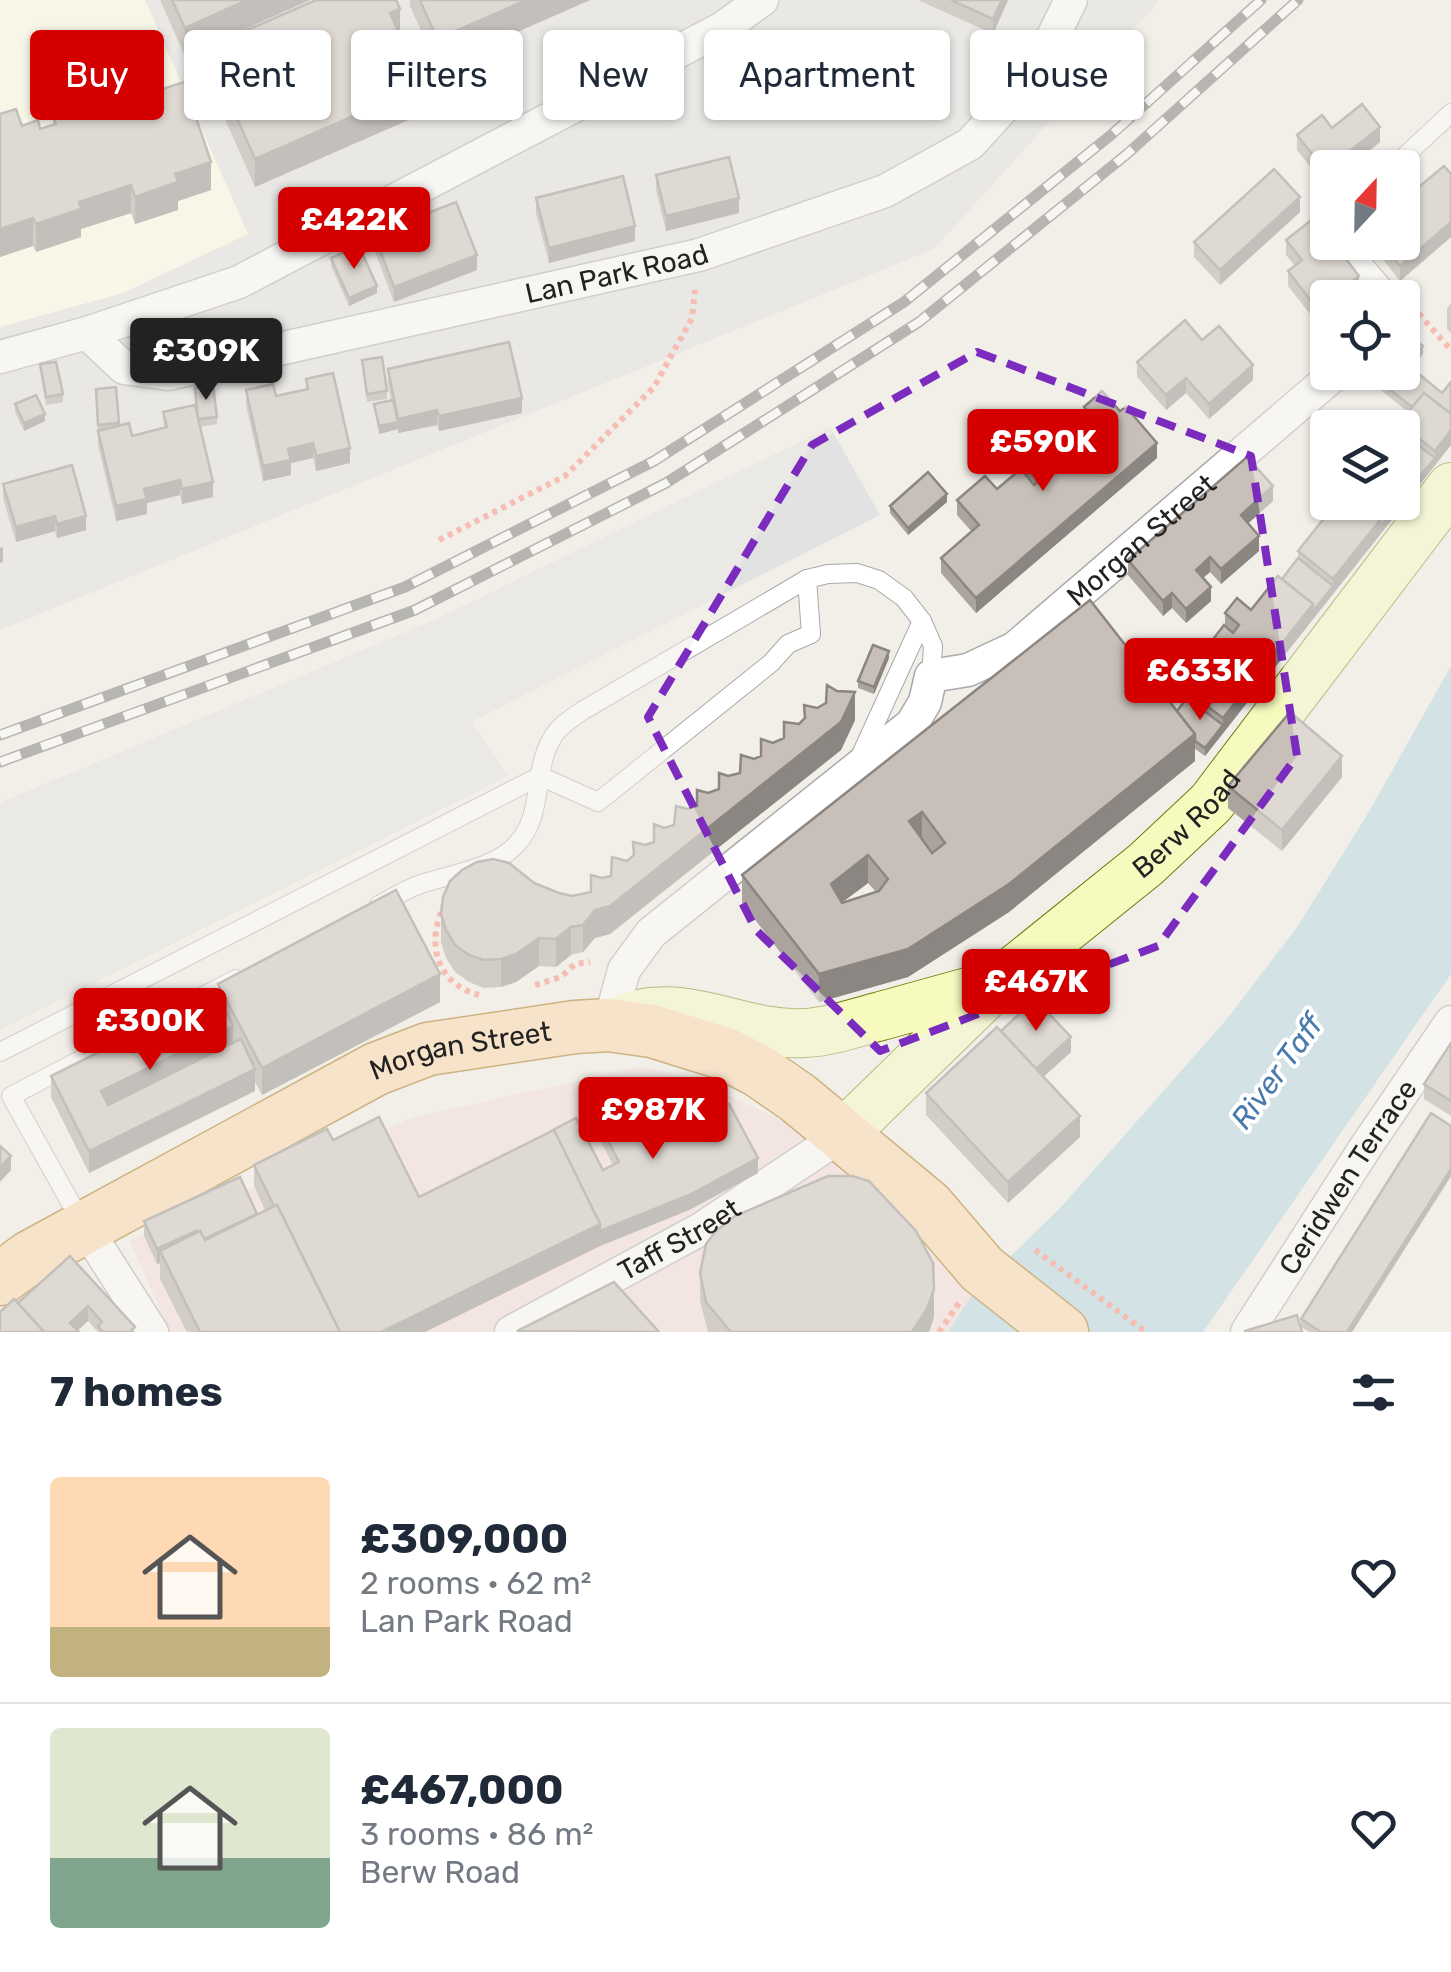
<!DOCTYPE html>
<meta charset="utf-8">
<style>
body{margin:0;font-family:Rubik,sans-serif;background:#f2f2f3;color:#1f2937;height:100vh;display:flex;flex-direction:column;font-size:38px;white-space:nowrap}
*{box-sizing:border-box;margin:0}
p{font-size:32px;color:#747a83}
.icon{flex:none;width:55px;height:55px;fill:none;stroke:currentColor;stroke-width:2;stroke-linecap:round;stroke-linejoin:round}
.map{position:relative;height:1332px;overflow:hidden}
.side{display:flex;flex-direction:column;background:#fff;flex:1}
.side>*{flex:none}
.guide{position:absolute;left:30px;top:30px;width:1392px;height:90px;display:flex;gap:20px}
.needle{width:65px;rotate:22deg}
.buttons{position:absolute;left:1310px;top:150px;display:grid;gap:20px}
.buttons a{display:grid;place-items:center;width:110px;height:110px;border-radius:10px;background:#fff;box-shadow:0 2px 8px #0004;font-size:50px}
.price{position:absolute;translate:-50% -85px;padding:0 22px;border-radius:10px;background:#d40000;color:#fff;font-size:32px;line-height:65px;filter:drop-shadow(0 2px 5px #0008)}
.price::after{content:'';position:absolute;left:50%;top:60px;width:30px;height:22px;margin-left:-15px;background:inherit;clip-path:polygon(0 0,100% 0,50% 100%)}
.price.current{background:#222;color:#fff}
ul{padding:0;list-style:none}
li{display:flex;align-items:center;gap:30px;height:250px;padding:0 50px}
li+li{border-top:2px solid #e0e1e3}
li span{display:grid;place-items:center;flex:none;width:280px;height:200px;border-radius:10px;color:#555}
li>.icon{margin-inline-start:auto}
span .icon{width:120px;height:120px;fill:#fffc;stroke-width:1}
li b{font-size:42px}
h2{display:flex;justify-content:space-between;align-items:center;height:120px;padding:0 50px;font-size:42px}
.pill{padding:0 35px;border-radius:10px;background:#fff;box-shadow:0 2px 8px #0004;font-size:35px;line-height:90px}
.pill.current{background:#d40000;color:#fff}
.map>svg:first-child{display:block}
.residential{fill:#e0dfdf}
.commercial{fill:#f2dad9}
.education{fill:#ffffe5}
.parking{fill:#e2e2e2}
.water{fill:#aad3df}
.lines{fill:none;stroke-linecap:round;stroke-linejoin:round}
.lane-casing{stroke:#a9a9a9;stroke-width:20}
.street-casing{stroke:#a9a9a9;stroke-width:35}
.secondary-casing{stroke:#707d05;stroke-width:50}
.primary-casing{stroke:#a06b00;stroke-width:55}
.path{stroke:#fa8072;stroke-width:6;stroke-dasharray:5 5;stroke-linecap:butt}
.lane{stroke:#fff;stroke-width:18}
.street{stroke:#fff;stroke-width:32}
.secondary{stroke:#f7fabf;stroke-width:48}
.primary{stroke:#fcd6a4;stroke-width:52}
.rail-casing{stroke:#707070;stroke-width:11}
.rail{stroke:#fff;stroke-width:8;stroke-dasharray:22;stroke-linecap:butt}
.wall{fill:#aba49e;fill-rule:evenodd}
.shaded-wall{fill:#8b8681}
.building{fill:#c7bfb8;stroke:#8b8681;stroke-width:2.5;fill-rule:evenodd}
.marked{fill:none;stroke:#7b2cbf;stroke-width:8;stroke-dasharray:20 12;stroke-linejoin:round}
.labels{text-anchor:middle;dominant-baseline:central;stroke-width:8;stroke-linejoin:round;paint-order:stroke}
.street-label{font-size:28px;fill:#222;stroke:#fff}
.water-label{font-size:30px;font-style:italic;fill:#4a7aab;stroke:#fff}
</style>
<div class="map">
<svg width="1451" height="1332" viewBox="0 0 1451 1332">
<rect width="100%" height="100%" fill="#f2efe9"/>
<path class="residential" d="M0,0H1160L934,249L0,630Z"/>
<path class="commercial" d="M644,1066L704,1084L783,1121L840,1166L973,1293L948,1332H146L162,1313L129,1240L414,1117Z"/>
<path class="education" d="M0,0H145L248,234L123,293L0,327Z"/>
<path class="parking" d="M830,427L880,515L471,722L508,776L0,1030V803L434,620Z"/>
<path class="water" d="M1451,666V974L1203,1332H948L973,1293L1062,1206L1227,1019L1298,926L1370,810Z"/>
<g class="lines">
<defs>
<g id="lane">
<path d="M1392,168L1451,113"/>
<path d="M859,759L922,621"/>
<path d="M540,776L598,802L771,663L788,644L811,634L807,579"/>
<path d="M379,905C392,898 406,889 421,884C451,874 492,869 515,846C547,814 530,765 557,731C563,723 574,717 582,711L807,579L828,574L857,573L879,580L904,598L922,621L933,646L931,676"/>
<path d="M0,1052L540,776"/>
<path d="M82,1223L11,1096L236,979"/>
</g>
<g id="street">
<path d="M1335,242L1383,298"/>
<path id="s1" d="M87,333L124,368L168,374L699,255L885,191L970,144L1035,73L1071,0"/>
<path d="M0,357L87,333L239,282L721,29L762,0"/>
<path id="s2" d="M609,1025L624,970L651,933L912,724L925,702L931,676L968,670L1015,648L1337,372"/>
<path d="M85,1227L152,1332"/>
<path id="s3" d="M511,1332L701,1229L842,1135"/>
<path id="s4" d="M1247,1332L1367,1145L1451,1022"/>
</g>
<g id="secondary">
<path d="M617,1021C681,992 740,1037 805,1033C831,1032 857,1022 881,1016C918,1006 956,995 993,985"/>
<path id="s5" d="M842,1135L997,984L1146,864L1211,803L1451,487"/>
</g>
<g id="primary">
<path id="s6" d="M0,1279L30,1257L376,1069L428,1049L575,1027L609,1025L652,1031L726,1054L759,1071L798,1098L928,1206L982,1269L1062,1332"/>
</g>
</defs>
<use href="#lane" class="lane-casing"/>
<use href="#street" class="street-casing"/>
<use href="#secondary" class="secondary-casing"/>
<use href="#primary" class="primary-casing"/>
<g class="path">
<path d="M1412,306L1451,350"/>
<path d="M439,540L565,476L654,387L692,318L695,290"/>
<path d="M445,903C426,941 434,983 479,995"/>
<path d="M535,985L561,977L575,964L590,962"/>
<path d="M1035,1250L1146,1332"/>
<path d="M939,1332L959,1303"/>
</g>
<use href="#lane" class="lane"/>
<use href="#street" class="street"/>
<use href="#secondary" class="secondary"/>
<use href="#primary" class="primary"/>
<defs>
<g id="rail">
<path d="M0,735L405,587L654,461L904,302L1111,135L1261,0"/>
<path d="M0,762L415,610L666,483L919,322L1127,154L1298,0"/>
</g>
</defs>
<use href="#rail" class="rail-casing"/>
<use href="#rail" class="rail"/>
</g>
<g class="wall">
<path d="M160,0H310L185,56Z"/>
<path d="M410,0H590L437,67L410,6Z"/>
<path d="M918,0H1008L993,34Z"/>
<path d="M400,36L422,114L255,187L206,76V48Z"/>
<path d="M115,79L157,91L211,190L178,201V210L135,224L131,213L81,229V237L36,252L33,246L0,257V114L22,126L40,129L53,125V115L88,113L102,108V100L115,96Z"/>
<path d="M1332,128L1380,142L1357,160L1361,168H1328V189L1297,150V135Z"/>
<path d="M1451,174V237L1400,281L1369,242H1402Z"/>
<path d="M656,175L739,213L666,231L656,190Z"/>
<path d="M536,198L635,241L549,263L536,213Z"/>
<path d="M1300,212L1220,285L1194,257V242Z"/>
<path d="M374,234L477,270L394,302L374,249Z"/>
<path d="M1286,240L1359,291L1351,298H1328V316L1317,323L1288,286V271L1295,266L1286,255Z"/>
<path d="M331,258L377,293L349,306L331,266Z"/>
<path d="M1451,303V333L1447,329V308Z"/>
<path d="M1202,340L1253,380L1209,419L1186,393L1166,410L1137,377V362Z"/>
<path d="M1423,354L1411,368L1442,393L1451,382V445L1205,756L1195,749V761L1009,912L908,977L819,1002L742,903V875L1177,711L1187,698V691L1209,664L1207,662V647L1225,626V613L1251,610L1282,579L1298,558V551L1402,502V428H1399V423L1408,412L1366,378V372H1402ZM868,883L876,892L842,902Z"/>
<path d="M362,360L387,391V399L367,402Z"/>
<path d="M40,364L63,394V402L46,405Z"/>
<path d="M388,369L522,413L439,431L437,425L398,433V429L379,434L374,404L391,400L388,384Z"/>
<path d="M306,379L350,463L316,471L313,458L291,463V475L263,481L246,405V390L276,396L306,390Z"/>
<path d="M116,387L119,426L132,436L164,428L163,412H197L195,388L217,417V424L200,427L213,497L182,504L180,495L147,503V514L116,521L98,445L96,389Z"/>
<path d="M15,404L45,421L24,431L15,412Z"/>
<path d="M1084,407L1157,458L976,613L941,573V558L972,532L957,515V500L997,489L1034,485L1035,484L1014,460V445L1064,459L1094,434L1084,421Z"/>
<path d="M3,484L86,530L57,538L55,531L16,542L3,498Z"/>
<path d="M1273,501L1248,523L1259,551L1221,584L1210,572L1203,578L1211,601L1186,623L1172,608L1163,616L1128,575V560Z"/>
<path d="M947,502L908,535L890,513V506Z"/>
<path d="M889,658L874,694L858,688V681Z"/>
<path d="M804,705L855,720L841,750L610,934L595,938L583,952L571,955L556,967L539,966L516,982L501,987L484,988L469,982L455,972L446,958L441,942V914L534,883L559,893L572,896L591,893L602,878L611,876L645,845L654,842L664,828L674,825L687,809L697,806L708,793L719,789L728,776L740,773L754,759L761,756L773,743L784,738L804,719Z"/>
<path d="M1342,777L1282,851L1228,808V786Z"/>
<path d="M218,984L440,1002L262,1095L255,1082V1091L89,1173L51,1097V1076L218,994Z"/>
<path d="M1001,1031L1071,1052L1043,1077L1080,1137L1008,1203L926,1115V1093Z"/>
<path d="M1451,1043V1116L1424,1099V1084Z"/>
<path d="M596,1117L651,1147L758,1173L689,1210L600,1246L425,1332H187L160,1279V1263L157,1264L144,1236V1221L257,1214L265,1210L254,1186V1165L333,1140L419,1197L603,1170L613,1165L596,1132Z"/>
<path d="M1451,1176L1352,1332H1309L1301,1327V1319Z"/>
<path d="M70,1256L135,1332H98L88,1321L77,1331L18,1303Z"/>
<path d="M700,1273L934,1317L929,1332H708L700,1301Z"/>
</g>
<g class="shaded-wall">
<path d="M247,0H310L185,56V28Z"/>
<path d="M527,0H590L437,67V39Z"/>
<path d="M1002,0H1008L993,34V19Z"/>
<path d="M400,9V37L390,13Z"/>
<path d="M422,86V114L255,187V159Z"/>
<path d="M1380,127V142L1350,166V151Z"/>
<path d="M211,162V190L178,201V210L135,224V197L175,174Z"/>
<path d="M131,185V213L81,229V237L36,252V224L79,202Z"/>
<path d="M1300,197V212L1220,285V270Z"/>
<path d="M739,198V213L666,231V216Z"/>
<path d="M33,218V246L0,257V229Z"/>
<path d="M1451,222V237L1400,281V266Z"/>
<path d="M635,226V241L549,263V248Z"/>
<path d="M477,255V270L394,302V287Z"/>
<path d="M1359,276V291L1351,298H1332Z"/>
<path d="M377,286V293L349,306V298Z"/>
<path d="M1328,301V316L1317,323V309Z"/>
<path d="M1423,346V354L1408,373V365Z"/>
<path d="M1253,365V380L1209,419V404Z"/>
<path d="M1186,378V393L1166,410V395Z"/>
<path d="M522,398V413L439,431V416Z"/>
<path d="M437,410V425L398,433V419Z"/>
<path d="M45,414V421L24,431V423Z"/>
<path d="M398,422V429L379,434V426Z"/>
<path d="M1451,430V445L1333,594V579L1380,520L1399,502H1402V498L1435,458V451Z"/>
<path d="M313,443V458L291,463V475L263,481V466L288,449Z"/>
<path d="M1157,443V458L976,613V598Z"/>
<path d="M350,448V463L316,471V456Z"/>
<path d="M180,480V495L147,503V514L116,521V506L144,489Z"/>
<path d="M213,482V497L182,504V489Z"/>
<path d="M1273,486V501L1241,530V515Z"/>
<path d="M947,494V502L908,535V528Z"/>
<path d="M55,516V531L16,542V527Z"/>
<path d="M86,516V530L57,538V524Z"/>
<path d="M1259,536V551L1221,584V569Z"/>
<path d="M3,547V562L0,563V548Z"/>
<path d="M1210,557V572L1196,584V570Z"/>
<path d="M1333,586V594L1313,619V611Z"/>
<path d="M1211,587V601L1186,623V609Z"/>
<path d="M1172,593V608L1163,616V601Z"/>
<path d="M1313,604V619L1205,756V748L1223,725V718Z"/>
<path d="M889,651V658L874,694V687Z"/>
<path d="M855,692V720L841,750L610,934L595,938L583,952V925L595,910Z"/>
<path d="M1195,734V761L1009,912L908,977L819,1002V974Z"/>
<path d="M1342,756V777L1282,851V830Z"/>
<path d="M922,812V839L909,821Z"/>
<path d="M868,855V883L831,911V884Z"/>
<path d="M571,927V955L556,967V939Z"/>
<path d="M539,938V966L516,982L501,987V959Z"/>
<path d="M440,974V1002L262,1095V1068Z"/>
<path d="M233,1026V1048L101,1113V1091Z"/>
<path d="M1071,1037V1052L1032,1087V1072Z"/>
<path d="M255,1069V1091L89,1173V1151Z"/>
<path d="M1080,1116V1137L1008,1203V1182Z"/>
<path d="M11,1156V1170L0,1182V1167Z"/>
<path d="M758,1158V1173L689,1210L600,1246L425,1332H381L600,1224Z"/>
<path d="M1451,1169V1176L1352,1332H1347Z"/>
<path d="M196,1231V1246L160,1251V1263L157,1264V1249Z"/>
<path d="M934,1289V1317L929,1332H912Z"/>
<path d="M88,1306V1321L76,1332L70,1323Z"/>
</g>
<g class="building">
<path d="M172,0H247L185,28Z"/>
<path d="M316,0H396L400,9L390,13L422,86L255,159L206,48Z"/>
<path d="M420,0H527L437,39Z"/>
<path d="M951,0H1002L993,19Z"/>
<path d="M149,68L157,91L184,82L211,162L175,174L178,182L135,197L131,185L79,202L81,209L36,224L33,218L0,229V114L16,109L22,126L38,120L40,129L56,124L53,115L84,104L88,113L105,108L102,100L120,95L115,79Z"/>
<path d="M1362,104L1380,127L1350,151L1361,165L1357,168H1328V174L1297,135L1322,115L1332,128Z"/>
<path d="M729,157L739,198L666,216L656,175Z"/>
<path d="M1444,166L1451,174V222L1400,266L1380,242H1402V201Z"/>
<path d="M1274,169L1300,197L1220,270L1194,242Z"/>
<path d="M623,176L635,226L549,248L536,198Z"/>
<path d="M456,202L477,255L394,287L374,234Z"/>
<path d="M1314,218L1328,235V242H1333L1359,276L1332,298H1328V301L1317,309L1288,271L1302,260L1286,240Z"/>
<path d="M359,246L377,286L349,298L331,258Z"/>
<path d="M1185,320L1202,340L1219,326L1253,365L1209,404L1186,378L1166,395L1137,362Z"/>
<path d="M1402,331L1423,346L1408,365L1442,393L1451,382V414L1424,393L1412,407L1368,372H1402Z"/>
<path d="M509,342L522,398L439,416L437,410L398,419L388,369Z"/>
<path d="M382,357L387,391L367,394L362,360Z"/>
<path d="M56,362L63,394L46,397L40,364Z"/>
<path d="M333,373L350,448L316,456L313,443L288,449L291,460L263,466L246,390L273,384L276,396L308,389L306,379Z"/>
<path d="M213,386L217,417L198,419L195,388Z"/>
<path d="M116,387L119,423L98,425L96,389Z"/>
<path d="M1102,391L1120,411L1126,407L1157,443L976,598L941,558L979,525L957,500L985,476L997,489L1021,469L1034,485L1042,478L1014,445L1035,426L1064,459L1101,428L1084,407Z"/>
<path d="M1424,393L1451,414V430L1435,451L1399,423Z"/>
<path d="M36,395L45,414L24,423L15,404Z"/>
<path d="M393,400L398,422L379,426L374,404Z"/>
<path d="M195,405L213,482L182,489L180,480L144,489L147,499L116,506L98,431L129,423L132,436L167,427L163,412Z"/>
<path d="M1402,433L1435,458L1402,498Z"/>
<path d="M1247,457L1273,486L1241,515L1259,536L1221,569L1210,557L1196,570L1211,587L1186,609L1172,593L1163,601L1128,560Z"/>
<path d="M72,465L86,516L57,524L55,516L16,527L3,484Z"/>
<path d="M928,472L947,494L908,528L890,506Z"/>
<path d="M1337,502H1358L1380,520L1333,579L1298,551Z"/>
<path d="M1358,502H1399L1380,527V520Z"/>
<path d="M1298,558L1333,586L1313,611V604L1282,579Z"/>
<path d="M1278,576L1313,604L1223,718L1187,691L1216,655L1207,647L1224,625L1233,633L1239,625L1225,613L1237,598L1251,610Z"/>
<path d="M1090,600L1195,734L1009,884L908,949L819,974L742,875ZM922,812L945,843L932,853L909,821ZM868,855L888,879L879,891L842,903L831,884Z"/>
<path d="M873,645L889,651L874,687L858,681Z"/>
<path d="M827,685L837,691L855,692L841,722L610,906L595,910L583,925L571,927L556,939L539,938L516,954L501,959L484,960L469,955L455,945L446,930L441,914L443,897L450,881L462,870L477,862L493,859L509,863L534,883L559,893L572,896L591,892V875L602,878L611,876L612,857L627,861L634,855L633,842L645,845L654,842V824L664,828L674,825L676,806L687,809L697,806V790L708,793L719,789V773L728,776L740,773L741,755L754,759L761,756V739L773,743L784,738V722L799,724L805,718L804,705L817,708L826,703Z"/>
<path d="M1187,698L1223,725L1205,748L1195,741V734L1177,711Z"/>
<path d="M1290,712L1342,756L1282,830L1228,786Z"/>
<path d="M396,890L440,974L262,1068L218,984Z"/>
<path d="M217,993L233,1026L101,1091L108,1105L241,1039L255,1069L89,1151L51,1076Z"/>
<path d="M1035,999L1071,1037L1036,1069L1001,1031Z"/>
<path d="M997,1027L1080,1116L1008,1182L926,1093Z"/>
<path d="M1451,1043V1101L1424,1084Z"/>
<path d="M627,1101L651,1147L729,1104L758,1158L689,1195L600,1231V1224L553,1130L576,1118L603,1170L619,1162L596,1117Z"/>
<path d="M1431,1113L1451,1126V1169L1347,1332H1321L1301,1319Z"/>
<path d="M379,1117L419,1197L554,1130L600,1224L381,1332H340L277,1205L274,1206L254,1165L327,1129L333,1140Z"/>
<path d="M0,1146L11,1156L0,1167Z"/>
<path d="M828,1176H852L869,1181L916,1231L933,1263L934,1289L927,1309L912,1332H731L706,1302L700,1273L706,1244L716,1231L735,1216Z"/>
<path d="M240,1177L257,1214L204,1239L200,1231L197,1233L196,1231L157,1249L144,1221Z"/>
<path d="M277,1205L340,1332H200L160,1251L200,1231L205,1240Z"/>
<path d="M70,1256L135,1327L130,1332H103L98,1326L102,1322L88,1306L70,1323L79,1332H44L18,1303Z"/>
<path d="M614,1282L659,1332L517,1331Z"/>
<path d="M14,1299L44,1332H0V1312Z"/>
<path d="M1297,1315L1302,1332H1245V1331Z"/>
</g>
<path d="M0 0H1451V1332H0ZM977,352L1251,456L1297,756L1158,946L880,1051L756,930L648,717L812,445Z" fill="#f2efe9" fill-opacity=".55" fill-rule="evenodd"/>
<path class="marked" d="M977,352L1251,456L1297,756L1158,946L880,1051L756,930L648,717L812,445Z"/>
<g class="labels">
<g class="street-label">
<text stroke="none"><textPath href="#s1" startOffset="555">Lan Park Road</textPath></text>
<text stroke="none"><textPath href="#s2" startOffset="745">Morgan Street</textPath></text>
<text stroke="none"><textPath href="#s5" startOffset="465">Berw Road</textPath></text>
<text stroke="none"><textPath href="#s6" startOffset="518">Morgan Street</textPath></text>
<text stroke="none"><textPath href="#s4" startOffset="185">Ceridwen Terrace</textPath></text>
<text stroke="none"><textPath href="#s3" startOffset="192">Taff Street</textPath></text>
</g>
<g class="water-label">
<text transform="translate(1277 1072) rotate(-54)">River Taff</text>
</g>
</g>
</svg>
<div class="buttons">
<a><svg class="needle" viewBox="-14 -14 28 28"><path d="M0-13l5 13h-10z" fill="#e53935"/><path d="M0 13l5-13h-10z" fill="#747a83"/></svg></a>
<a><svg class="icon" aria-label="locate" viewBox="0 0 24 24"><circle cx="12" cy="12" r="6"/><path d="M12 2v4M12 18v4M2 12h4M18 12h4"/></svg></a>
<a><svg class="icon" aria-label="layers" viewBox="0 0 24 24"><path d="M12 4l9 5-9 5-9-5zM3 14l9 5 9-5"/></svg></a>
</div>
<b class="price" style="left:354px;top:272px">£422K</b>
<b class="price current" style="left:206px;top:403px">£309K</b>
<b class="price" style="left:1043px;top:494px">£590K</b>
<b class="price" style="left:1200px;top:723px">£633K</b>
<b class="price" style="left:1036px;top:1034px">£467K</b>
<b class="price" style="left:150px;top:1073px">£300K</b>
<b class="price" style="left:653px;top:1162px">£987K</b>
<div class="guide">
<a class="pill current">Buy</a>
<a class="pill">Rent</a>
<a class="pill">Filters</a>
<a class="pill">New</a>
<a class="pill">Apartment</a>
<a class="pill">House</a>
</div>
</div>
<section class="side">
<h2>7 homes<svg class="icon" aria-label="filters" viewBox="0 0 24 24"><path d="M4 7h16M4 17h16"/><circle cx="9" cy="7" r="2"/><circle cx="15" cy="17" r="2"/></svg></h2>
<ul>
<li><span style="background:linear-gradient(#ffd9b3 75%,#c2b280 0)"><svg class="icon" aria-label="home" viewBox="0 0 24 24"><path d="M3 11l9-7 9 7M6 9v11h12V9"/></svg></span><div><b>£309,000</b><p>2 rooms · 62 m²</p><p>Lan Park Road</p></div><svg class="icon" aria-label="heart" viewBox="0 0 24 24"><path d="M12 20l-8-8c-3-5 5-10 8-4 3-6 11-1 8 4z"/></svg></li>
<li><span style="background:linear-gradient(#dfe7d0 65%,#7fa58c 0)"><svg class="icon" aria-label="home" viewBox="0 0 24 24"><path d="M3 11l9-7 9 7M6 9v11h12V9"/></svg></span><div><b>£467,000</b><p>3 rooms · 86 m²</p><p>Berw Road</p></div><svg class="icon" aria-label="heart" viewBox="0 0 24 24"><path d="M12 20l-8-8c-3-5 5-10 8-4 3-6 11-1 8 4z"/></svg></li>
</ul>
</section>
